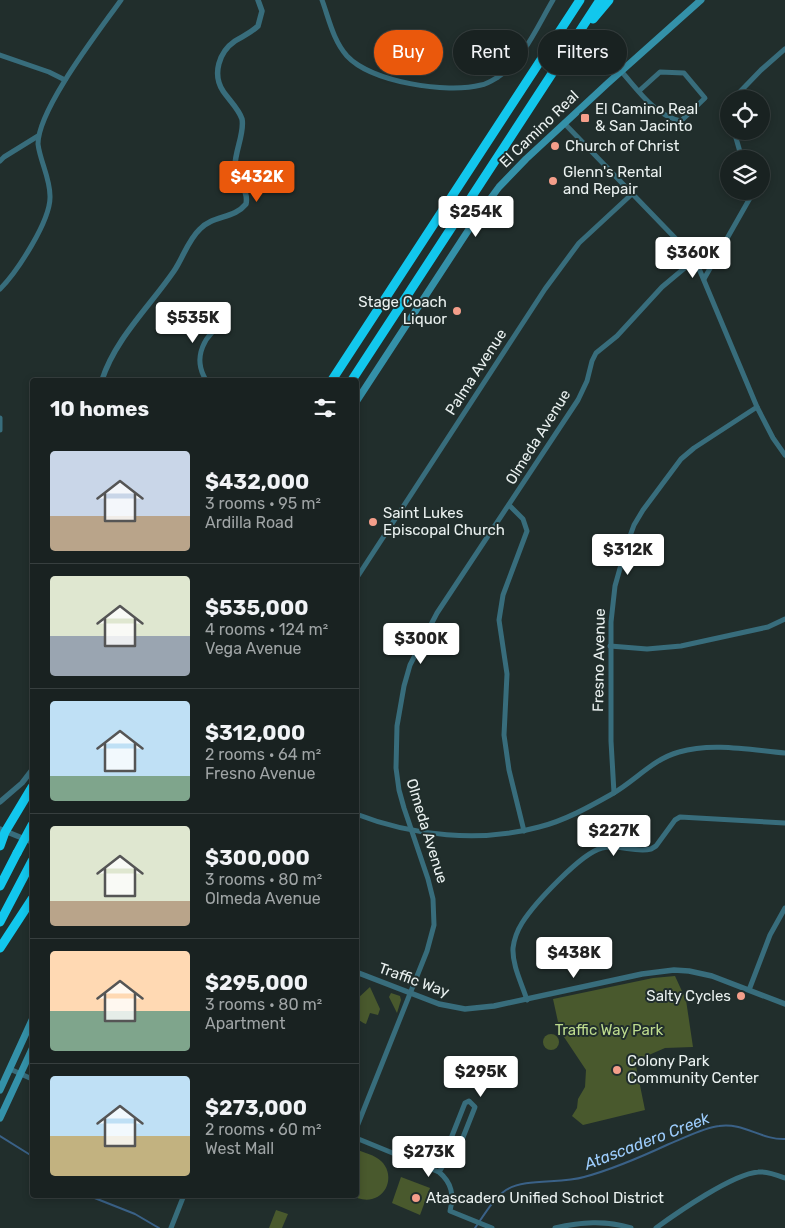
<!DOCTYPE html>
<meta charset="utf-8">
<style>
body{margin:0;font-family:Rubik,sans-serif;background:#222a2a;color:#f1f3f6;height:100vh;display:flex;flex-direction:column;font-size:19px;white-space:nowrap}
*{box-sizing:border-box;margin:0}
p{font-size:16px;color:#9fa4a5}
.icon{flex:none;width:28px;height:28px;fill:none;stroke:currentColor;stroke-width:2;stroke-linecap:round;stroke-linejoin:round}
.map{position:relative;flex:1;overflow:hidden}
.sheet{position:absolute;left:30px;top:378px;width:329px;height:820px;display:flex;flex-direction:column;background:#192221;border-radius:5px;box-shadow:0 2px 8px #0003,0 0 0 1px #373f3f}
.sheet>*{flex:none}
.top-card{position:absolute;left:374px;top:30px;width:336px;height:45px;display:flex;gap:10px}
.controls{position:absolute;left:720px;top:90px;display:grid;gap:10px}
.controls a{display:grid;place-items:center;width:50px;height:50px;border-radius:50%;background:#192221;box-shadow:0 2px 8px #0003,0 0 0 1px #373f3f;font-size:25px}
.price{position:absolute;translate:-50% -42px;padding:0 11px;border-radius:5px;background:#fff;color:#222;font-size:16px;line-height:32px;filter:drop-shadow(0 1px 2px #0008)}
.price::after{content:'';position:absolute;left:50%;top:30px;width:15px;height:11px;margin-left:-8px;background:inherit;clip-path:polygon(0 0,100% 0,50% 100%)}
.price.selected{background:#ea580c;color:#fff}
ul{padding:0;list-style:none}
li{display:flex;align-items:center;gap:15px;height:125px;padding:0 20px}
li+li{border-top:1px solid #373f3f}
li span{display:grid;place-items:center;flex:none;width:140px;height:100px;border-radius:5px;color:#555}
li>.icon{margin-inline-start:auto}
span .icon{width:60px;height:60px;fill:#fffc;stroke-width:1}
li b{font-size:21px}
h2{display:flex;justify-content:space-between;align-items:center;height:60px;padding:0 20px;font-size:21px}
.pill{padding:0 18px;border-radius:22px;background:#192221;box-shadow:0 2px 8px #0003,0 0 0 1px #373f3f;font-size:18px;line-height:45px}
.pill.selected{background:#ea580c;color:#fff}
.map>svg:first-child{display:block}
.green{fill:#49592d}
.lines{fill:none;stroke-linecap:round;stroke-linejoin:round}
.stream{stroke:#3a6187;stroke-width:2}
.minor{stroke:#386d7c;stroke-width:5}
.tertiary{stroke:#386d7c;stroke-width:5.5}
.secondary{stroke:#3491a9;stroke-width:7}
.motorway{stroke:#12c7ed;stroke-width:9}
.motorway-bridge{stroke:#12c7ed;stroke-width:9}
.poi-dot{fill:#f49e8a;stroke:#212e2c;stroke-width:2}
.labels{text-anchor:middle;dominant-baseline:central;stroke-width:4;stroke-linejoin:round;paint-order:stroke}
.poi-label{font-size:15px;fill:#eaf1f0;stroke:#212e2c;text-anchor:start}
.street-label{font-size:15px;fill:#eaf1f0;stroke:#212e2c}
.park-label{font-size:15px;fill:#bddb8e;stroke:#212e2c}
.water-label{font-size:16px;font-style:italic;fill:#9dcdfd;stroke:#212e2c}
</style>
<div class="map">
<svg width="785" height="1228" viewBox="0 0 785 1228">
<rect width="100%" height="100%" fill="#212e2c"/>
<g class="green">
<path d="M675,976L686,1000L693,1047L665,1048L635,1061L645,1110L583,1125L572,1116L577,1108L578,1099L585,1087L586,1070L560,1031L553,999L653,978Z"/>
<path d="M370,987L380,1009L378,1015L370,1013L366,1024C353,1019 356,1012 356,1000Z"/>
<path d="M391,993L400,996L401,1000L397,1013L389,997Z"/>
<circle cx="551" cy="1042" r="8"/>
<path d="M356,1149C364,1153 375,1155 381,1161C394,1173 389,1195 372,1199C364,1201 357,1198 349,1195H356Z"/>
<path d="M401,1177L430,1188L420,1215L392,1203Z"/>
<path d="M276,1210L288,1214L282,1228H269Z"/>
</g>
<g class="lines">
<g class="stream">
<path d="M0,1136L32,1156"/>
<path d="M87,1195L135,1214L159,1228"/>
<path d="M475,1228C484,1215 493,1199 506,1190C525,1178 561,1184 584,1177C614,1169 641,1157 669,1144C685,1138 702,1128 719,1126C743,1122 761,1140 785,1139"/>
</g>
<g class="minor">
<path d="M322,0C329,19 333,40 347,56C371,82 447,94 481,85C487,84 493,80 498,77C524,59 537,27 553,0"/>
<path d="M0,55L49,72L65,80"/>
<path d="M621,71C638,90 655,116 681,121L705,98L684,73L660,72L639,91"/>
<path d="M733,99L761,70L785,49"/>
<path d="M564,123L677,240L700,271L757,407L773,438L785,455"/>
<path d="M734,131L742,159"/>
<path d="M0,161L4,157L38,136"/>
<path d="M704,279L750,198V191"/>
<path d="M0,289C17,272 51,220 50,196C50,178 40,161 38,144C38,109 99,31 121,0"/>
<path d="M206,380C192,358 204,333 227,322"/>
<path d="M0,418V430"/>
<path d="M509,505L523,519L527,531L503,595L499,620L507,674L504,735L509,770L524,831"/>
<path d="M356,579L545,289L579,243L633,193"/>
<path d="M610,646L647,649L681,646L768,627L785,619"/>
<path d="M614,793L611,741V622L615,586L626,547L634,525L643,510L681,459L694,448L757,407"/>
<path d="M356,814C412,836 481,843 539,827C564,821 589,807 612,794C635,781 653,759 679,752C712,742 751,750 785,753"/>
<path d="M749,990L770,935L785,908"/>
<path d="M527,1000C522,984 512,965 513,948C514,940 517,931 522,923C534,904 581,853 602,848C618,844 636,853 651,849L656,846L675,820L680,817L785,823"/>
<path d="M10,1069L32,1079"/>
<path d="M356,1129L427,951L434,925L433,899L428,879L404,808L399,790L396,768L397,726L404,686L410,665L437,613L578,400L587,381L592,361L596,353L617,336L662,287L693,261"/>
<path d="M356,1138L439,1172C452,1183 454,1195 450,1211L492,1228"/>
<path d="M439,1172L448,1158H452L456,1155L475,1107L469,1101L465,1103L446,1151L448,1158"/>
<path d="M171,1228L184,1195"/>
<path d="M555,1228C581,1222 605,1220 631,1228"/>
<path d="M656,1228C678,1212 733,1174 758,1172C767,1171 777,1175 785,1178"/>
</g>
<g class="tertiary">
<path d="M102,380C115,339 150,306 174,271C183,258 188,240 200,229C213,215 234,219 246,204C249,189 236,182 235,168C234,153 245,133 242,119C239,109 229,100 223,91C212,74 219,52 235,41C243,36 251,33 258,26L262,11L258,0"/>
<path d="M0,802L22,783L32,770"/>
<path d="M0,829L32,842"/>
<path d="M356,972L439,1004L465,1009L494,1006L642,974L674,970L689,971L712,976L785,1004"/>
</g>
<g class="secondary">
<path d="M356,402L477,217L499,187L526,159L608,83L701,0"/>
<path d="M0,1090L32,1020"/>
<path d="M0,1118L32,1049"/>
</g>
<g class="motorway">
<path d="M593,19L609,0"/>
<path d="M332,380L580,0"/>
<path d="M352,380L600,0"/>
<path d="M0,846L5,832L32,787"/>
<path d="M0,886L17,853"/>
<path d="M0,922L32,861"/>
<path d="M0,948L32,899"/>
</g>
<path class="motorway-bridge" d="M17,853L32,825"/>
</g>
<g class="poi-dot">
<rect x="580" y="113" width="10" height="10" rx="2.5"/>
<circle cx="555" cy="146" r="5"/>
<circle cx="553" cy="181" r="5"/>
<circle cx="457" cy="311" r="5"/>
<circle cx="373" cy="522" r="5"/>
<circle cx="741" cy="996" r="5"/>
<circle cx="617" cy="1070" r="5"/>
<circle cx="416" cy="1198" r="5"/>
</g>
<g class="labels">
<g class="poi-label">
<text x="595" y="109">El Camino Real<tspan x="595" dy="17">&amp; San Jacinto</tspan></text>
<text x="565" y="146">Church of Christ</text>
<text x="563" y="172">Glenn's Rental<tspan x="563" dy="17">and Repair</tspan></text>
<text x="447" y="302" text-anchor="end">Stage Coach<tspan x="447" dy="17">Liquor</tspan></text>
<text x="383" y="513">Saint Lukes<tspan x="383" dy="17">Episcopal Church</tspan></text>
<text x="731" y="996" text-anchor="end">Salty Cycles</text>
<text x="627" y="1061">Colony Park<tspan x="627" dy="17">Community Center</tspan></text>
<text x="426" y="1198">Atascadero Unified School District</text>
</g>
<g class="street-label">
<text transform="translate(539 129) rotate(-44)">El Camino Real</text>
<text transform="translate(476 372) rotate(-57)">Palma Avenue</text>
<text transform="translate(538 437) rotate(-58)">Olmeda Avenue</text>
<text transform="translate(599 660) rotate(-89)">Fresno Avenue</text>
<text transform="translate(427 831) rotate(73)">Olmeda Avenue</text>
<text transform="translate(414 980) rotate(20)">Traffic Way</text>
</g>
<g class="park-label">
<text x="609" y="1030">Traffic Way Park</text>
</g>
<g class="water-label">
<text transform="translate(647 1141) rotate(-21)">Atascadero Creek</text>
</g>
</g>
</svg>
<div class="controls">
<a><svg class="icon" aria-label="locate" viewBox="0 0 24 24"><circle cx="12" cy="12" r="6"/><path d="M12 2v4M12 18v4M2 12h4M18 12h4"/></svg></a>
<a><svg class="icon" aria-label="layers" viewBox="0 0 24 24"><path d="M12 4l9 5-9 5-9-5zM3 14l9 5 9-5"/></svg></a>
</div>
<b class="price selected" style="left:257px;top:203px">$432K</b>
<b class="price" style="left:476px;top:238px">$254K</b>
<b class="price" style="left:693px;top:279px">$360K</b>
<b class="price" style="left:193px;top:344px">$535K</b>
<b class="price" style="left:628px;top:576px">$312K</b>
<b class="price" style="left:421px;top:665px">$300K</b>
<b class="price" style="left:614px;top:857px">$227K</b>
<b class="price" style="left:574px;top:979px">$438K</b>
<b class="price" style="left:481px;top:1098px">$295K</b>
<b class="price" style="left:429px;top:1178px">$273K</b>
<div class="top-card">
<a class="pill selected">Buy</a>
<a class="pill">Rent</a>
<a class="pill">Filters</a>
</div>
<section class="sheet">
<h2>10 homes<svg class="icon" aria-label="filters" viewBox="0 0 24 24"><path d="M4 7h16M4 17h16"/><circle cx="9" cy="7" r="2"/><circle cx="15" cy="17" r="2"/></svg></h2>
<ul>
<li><span style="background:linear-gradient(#c9d6e8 65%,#b9a48a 0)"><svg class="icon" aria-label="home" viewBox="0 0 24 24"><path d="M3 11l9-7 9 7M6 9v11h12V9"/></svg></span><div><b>$432,000</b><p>3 rooms · 95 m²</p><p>Ardilla Road</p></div></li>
<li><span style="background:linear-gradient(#dfe7d0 60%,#9aa5b1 0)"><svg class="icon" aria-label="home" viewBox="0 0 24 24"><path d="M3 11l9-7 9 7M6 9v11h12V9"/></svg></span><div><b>$535,000</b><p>4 rooms · 124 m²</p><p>Vega Avenue</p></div></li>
<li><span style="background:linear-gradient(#bfe0f5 75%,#7fa58c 0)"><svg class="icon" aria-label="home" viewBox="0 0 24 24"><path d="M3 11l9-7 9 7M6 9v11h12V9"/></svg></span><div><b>$312,000</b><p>2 rooms · 64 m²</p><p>Fresno Avenue</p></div></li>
<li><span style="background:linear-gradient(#dfe7d0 75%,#b9a48a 0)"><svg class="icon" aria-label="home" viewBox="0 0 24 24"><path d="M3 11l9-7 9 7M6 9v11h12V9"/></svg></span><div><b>$300,000</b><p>3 rooms · 80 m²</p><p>Olmeda Avenue</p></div></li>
<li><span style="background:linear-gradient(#ffd9b3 60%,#7fa58c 0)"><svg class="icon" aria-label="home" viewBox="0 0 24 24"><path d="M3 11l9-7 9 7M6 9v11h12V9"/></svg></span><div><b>$295,000</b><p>3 rooms · 80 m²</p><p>Apartment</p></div></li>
<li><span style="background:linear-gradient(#bfe0f5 60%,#c2b280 0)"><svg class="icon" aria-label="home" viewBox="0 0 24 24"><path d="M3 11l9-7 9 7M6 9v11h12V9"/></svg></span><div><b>$273,000</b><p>2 rooms · 60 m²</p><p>West Mall</p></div></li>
</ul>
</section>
</div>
